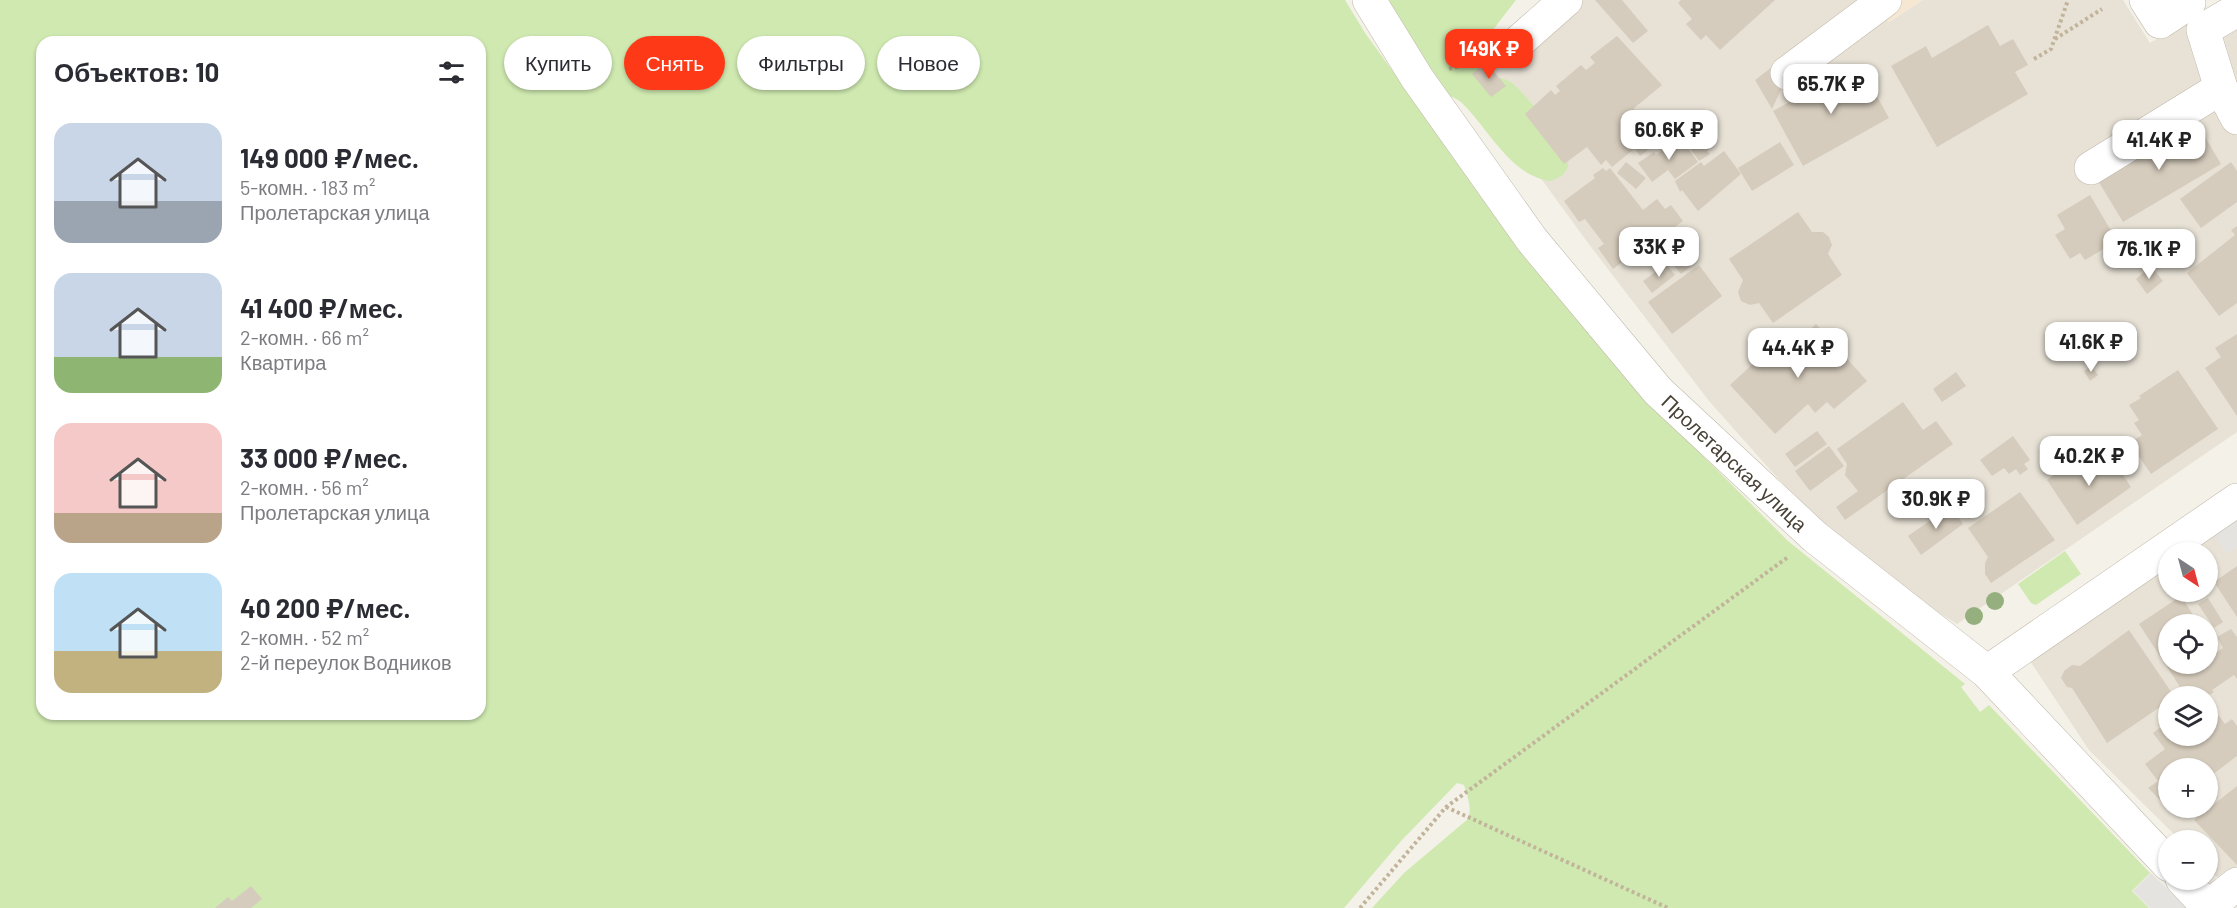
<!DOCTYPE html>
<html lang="ru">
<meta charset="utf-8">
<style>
body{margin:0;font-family:Barlow,sans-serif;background:#f2f2f3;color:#2b2b33;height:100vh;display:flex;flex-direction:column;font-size:22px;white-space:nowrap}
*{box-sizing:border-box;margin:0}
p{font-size:20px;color:#7c7c81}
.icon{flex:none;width:33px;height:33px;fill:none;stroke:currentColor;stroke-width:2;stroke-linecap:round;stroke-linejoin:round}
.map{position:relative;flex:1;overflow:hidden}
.sheet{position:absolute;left:36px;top:36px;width:450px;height:684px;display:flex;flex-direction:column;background:#fff;border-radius:18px;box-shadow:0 2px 4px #0004}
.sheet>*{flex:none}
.hud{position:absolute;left:504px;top:36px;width:570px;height:54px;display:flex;gap:12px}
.needle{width:39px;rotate:144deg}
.buttons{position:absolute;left:2158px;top:542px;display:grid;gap:12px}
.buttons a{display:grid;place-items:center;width:60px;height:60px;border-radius:50%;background:#fff;box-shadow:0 2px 4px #0004;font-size:30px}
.price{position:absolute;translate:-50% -51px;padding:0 14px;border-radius:12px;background:#fff;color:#222;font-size:20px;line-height:39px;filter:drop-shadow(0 2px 3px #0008)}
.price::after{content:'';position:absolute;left:50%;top:36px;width:18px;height:14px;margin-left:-9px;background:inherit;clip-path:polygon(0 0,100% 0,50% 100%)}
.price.on{background:#fd3917;color:#fff}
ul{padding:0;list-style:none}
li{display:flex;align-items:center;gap:18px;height:150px;padding:0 18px}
li span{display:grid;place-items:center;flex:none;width:168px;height:120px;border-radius:18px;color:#555}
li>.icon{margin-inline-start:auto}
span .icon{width:72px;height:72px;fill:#fffc;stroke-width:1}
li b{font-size:26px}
h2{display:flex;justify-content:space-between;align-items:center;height:72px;padding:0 18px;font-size:26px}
.chip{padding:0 21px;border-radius:27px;background:#fff;box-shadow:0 2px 4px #0004;font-size:21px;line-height:54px}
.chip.on{background:#fd3917;color:#fff}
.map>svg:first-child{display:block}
.residential{fill:#e8e2d6;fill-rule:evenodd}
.commercial{fill:#f6e7d3}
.green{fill:#cfe9b0;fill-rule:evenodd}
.parking{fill:#e5e3e0}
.building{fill:#d6ccbd}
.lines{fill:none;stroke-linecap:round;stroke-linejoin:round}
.minor-casing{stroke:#c0b8aa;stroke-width:34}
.path{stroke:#c2b49b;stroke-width:4;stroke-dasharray:3 3;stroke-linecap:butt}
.minor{stroke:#fff;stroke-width:33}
.tree{fill:#95b07e}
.labels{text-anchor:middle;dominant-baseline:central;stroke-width:6;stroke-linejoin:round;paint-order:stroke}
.street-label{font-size:20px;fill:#484136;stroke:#fff}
</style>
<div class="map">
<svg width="2237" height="908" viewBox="0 0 2237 908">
<rect width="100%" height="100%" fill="#f4f1e8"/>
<g class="residential">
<path d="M1583,0H1872L1889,22L1923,0H2123L2150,43L2221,0H2237V432L1957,624L1848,557L1709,401L1588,243L1467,77L1470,63L1503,38L1525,48Z"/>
<path d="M2237,521V897L2208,868V840H2180L2089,750L2030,661L2169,567V591H2208V552H2191ZM2169,624H2208V663H2169ZM2169,696H2208V735H2169ZM2169,768H2208V807H2169Z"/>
</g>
<path class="commercial" d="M1872,0H1923L1889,22Z"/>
<g class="green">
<path d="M0,0H1345L1365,33L1500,219L1664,417L1788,541L1965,684L1961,687L1980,712L1989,705L2150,873L2132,891L2149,908H1372L1404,873L1468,819C1472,808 1468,797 1464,785L1457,783L1401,841L1344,908H0ZM42,42H480V714H42Z"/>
<path d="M1389,0H1516L1485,40L1477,62L1485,77C1494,77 1504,77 1512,83C1526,94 1572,149 1568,166C1566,174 1559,178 1551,181C1510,176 1489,129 1462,103C1456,97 1445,95 1438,89C1421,71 1398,24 1389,0Z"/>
<path d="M2065,551L2081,574L2036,605L2031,603L2018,584Z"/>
</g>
<g class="parking">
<path d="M2237,517V547L2227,554L2213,533Z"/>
<path d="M2151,873L2187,908H2150L2133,891Z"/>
</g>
<g class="building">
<path d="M1595,0H1622L1648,31L1633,43Z"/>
<path d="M1681,0H1775L1720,50L1706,35L1701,40L1686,24L1692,19L1678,3Z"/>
<path d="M1988,25L2000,46L2013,39L2028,65L2015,72L2028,94L1937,147L1891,66L1926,46L1932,58Z"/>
<path d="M1617,36L1662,85L1633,109L1639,111L1644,121L1624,137L1634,149L1612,167L1606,160L1601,165L1587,147L1564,164L1525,114L1551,90L1555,95L1560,91L1556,86L1581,65L1586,70L1595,63L1590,57Z"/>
<path d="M1486,62L1506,86L1491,97L1472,74Z"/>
<path d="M1776,64L1786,79L1772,109L1755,80Z"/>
<path d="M1859,64L1889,118L1803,166L1773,111Z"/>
<path d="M1712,116L1717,121L1709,129L1704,123Z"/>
<path d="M2195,120L2221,164L2123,222L2097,179Z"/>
<path d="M1652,125L1663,139L1640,156L1630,142Z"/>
<path d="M1700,127L1714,146L1707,151L1710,154L1699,161L1681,136L1691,129L1693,132Z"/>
<path d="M1680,137L1698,162L1675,179L1668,170L1652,182L1638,163L1654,152L1656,155Z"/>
<path d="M1780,142L1794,165L1752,191L1738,168Z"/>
<path d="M1724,151L1741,174L1698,211L1682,190L1680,192L1675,181L1701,162L1704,166Z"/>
<path d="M1626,162L1646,178L1636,189L1617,173Z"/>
<path d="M2231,162L2237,171V202L2201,228L2180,199Z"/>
<path d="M1603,168L1606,171L1610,168L1643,210L1657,199L1665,209L1671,205L1683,221L1654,243L1648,235L1639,242L1642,247L1613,269L1598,248L1604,244L1585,219L1579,222L1564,201L1595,178L1593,175Z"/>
<path d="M2090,195L2117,241L2085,260L2080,253L2070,259L2055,235L2065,229L2057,215Z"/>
<path d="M1798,212L1812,232H1823L1829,237L1832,245L1828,254L1842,275L1773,323L1759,303L1750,305L1741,301L1738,292L1743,280L1729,259Z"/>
<path d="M2237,226V303L2219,316L2187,273L2235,235L2231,230Z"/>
<path d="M1686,246L1697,262L1681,274L1669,259Z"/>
<path d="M1666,264L1675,275L1652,293L1643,281Z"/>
<path d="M1699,265L1722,296L1672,334L1648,302Z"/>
<path d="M2151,266L2163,281L2147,294L2136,279Z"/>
<path d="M1816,324L1867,381L1834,409L1827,402L1815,413L1808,404L1775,434L1730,385L1772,346L1777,351L1792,338L1796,343Z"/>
<path d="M2237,334V416L2205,368L2221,357L2215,348Z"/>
<path d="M2091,366L2098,375L2090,381L2084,371Z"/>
<path d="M2178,370L2218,429L2151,474L2130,443L2142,435L2134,423L2139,420L2129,405L2141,398L2139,396Z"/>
<path d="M1956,372L1966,386L1942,402L1933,389Z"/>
<path d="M1903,402L1923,430L1936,421L1953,444L1845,520L1836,507L1858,491L1845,475L1847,464L1837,449Z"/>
<path d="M1817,431L1827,444L1795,467L1785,454Z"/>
<path d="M2013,436L2030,460L2024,464L2028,469L2020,475L2016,469L2009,474L2004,468L1992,476L1980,460Z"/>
<path d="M1829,446L1844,466L1810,491L1795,471Z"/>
<path d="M2106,450L2131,487L2077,525L2047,480L2065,467L2071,475Z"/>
<path d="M2020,492L2055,540L1991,583L1985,574V563L1988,557L1968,528Z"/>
<path d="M1951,506L1963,524L1921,555L1908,536Z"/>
<path d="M2237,566V617L2214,582Z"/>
<path d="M2181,596L2199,624H2169V663H2198L2200,668L2211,661L2209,657L2223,648L2217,637L2231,629L2237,637V679L2234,675L2212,690L2214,692L2208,696H2186L2139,624Z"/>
<path d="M2208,598L2223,622L2214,628L2198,604Z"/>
<path d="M2129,630L2174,696H2169V701L2107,743L2072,688L2067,687L2061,678L2064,671L2072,665L2080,666Z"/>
<path d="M2208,701L2225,724L2232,719L2237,726V756L2208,778V768H2169L2168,808L2148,788L2158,781L2145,764L2165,749L2153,733L2169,721V735H2208Z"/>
<path d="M2237,786V865L2194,820Z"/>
<path d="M251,886L262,899L251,908H215L228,897L232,901Z"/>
</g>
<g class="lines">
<defs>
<g id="minor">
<path id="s1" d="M1369,0L1417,78L1532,240L1658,391L1815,537L1987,672L2169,865"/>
<path d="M2146,0L2160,22L2189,3"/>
<path d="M2237,10L2203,30L2221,88L2237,118"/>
<path d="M1515,45L1566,0"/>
<path d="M1787,73L1885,0"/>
<path d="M2091,168L2221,88"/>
<path d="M1987,672L2237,500"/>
<path d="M2182,879L2209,908"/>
<path d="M2208,907L2237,884"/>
</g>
</defs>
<use href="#minor" class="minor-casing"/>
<g class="path">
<path d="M2055,39L2102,9"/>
<path d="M2034,59L2051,49L2068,0"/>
<path d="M1449,69L1459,66L1483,48"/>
<path d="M1446,807L1668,908"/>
<path d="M1360,908L1446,807L1788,557"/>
</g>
<use href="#minor" class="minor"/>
</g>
<g class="tree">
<circle cx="1995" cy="601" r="9"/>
<circle cx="1974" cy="616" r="9"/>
</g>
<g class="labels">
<g class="street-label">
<text stroke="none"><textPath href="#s1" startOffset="592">Пролетарская улица</textPath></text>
</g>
</g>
</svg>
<div class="buttons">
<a><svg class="needle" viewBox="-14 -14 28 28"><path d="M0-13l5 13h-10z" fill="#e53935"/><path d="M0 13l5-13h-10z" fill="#7c7c81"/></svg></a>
<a><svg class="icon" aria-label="locate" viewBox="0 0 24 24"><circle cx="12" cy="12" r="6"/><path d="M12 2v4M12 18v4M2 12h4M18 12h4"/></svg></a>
<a><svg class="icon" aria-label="layers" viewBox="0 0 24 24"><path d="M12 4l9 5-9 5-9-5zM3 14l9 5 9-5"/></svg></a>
<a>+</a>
<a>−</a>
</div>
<b class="price on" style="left:1489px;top:80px">149K ₽</b>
<b class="price" style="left:1831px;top:115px">65.7K ₽</b>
<b class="price" style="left:1669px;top:161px">60.6K ₽</b>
<b class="price" style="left:2159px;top:171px">41.4K ₽</b>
<b class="price" style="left:1659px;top:278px">33K ₽</b>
<b class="price" style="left:2149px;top:280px">76.1K ₽</b>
<b class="price" style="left:2091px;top:373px">41.6K ₽</b>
<b class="price" style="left:1798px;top:379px">44.4K ₽</b>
<b class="price" style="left:2089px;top:487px">40.2K ₽</b>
<b class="price" style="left:1936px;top:530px">30.9K ₽</b>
<div class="hud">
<a class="chip">Купить</a>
<a class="chip on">Снять</a>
<a class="chip">Фильтры</a>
<a class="chip">Новое</a>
</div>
<section class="sheet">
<h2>Объектов: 10<svg class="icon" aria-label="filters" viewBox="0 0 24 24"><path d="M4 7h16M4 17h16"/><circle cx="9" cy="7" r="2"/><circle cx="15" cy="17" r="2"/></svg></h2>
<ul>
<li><span style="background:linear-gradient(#c9d6e8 65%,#9aa5b1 0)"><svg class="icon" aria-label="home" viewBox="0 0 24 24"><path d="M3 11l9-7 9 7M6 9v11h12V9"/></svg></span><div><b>149 000 ₽/мес.</b><p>5-комн. · 183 m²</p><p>Пролетарская улица</p></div></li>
<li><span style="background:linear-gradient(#c9d6e8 70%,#8fb573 0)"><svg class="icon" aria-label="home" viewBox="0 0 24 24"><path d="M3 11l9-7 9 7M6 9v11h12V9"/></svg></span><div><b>41 400 ₽/мес.</b><p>2-комн. · 66 m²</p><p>Квартира</p></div></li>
<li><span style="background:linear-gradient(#f6c9c9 75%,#b9a48a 0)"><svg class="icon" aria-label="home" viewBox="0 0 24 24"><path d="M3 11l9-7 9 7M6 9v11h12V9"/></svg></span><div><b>33 000 ₽/мес.</b><p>2-комн. · 56 m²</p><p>Пролетарская улица</p></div></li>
<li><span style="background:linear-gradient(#bfe0f5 65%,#c2b280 0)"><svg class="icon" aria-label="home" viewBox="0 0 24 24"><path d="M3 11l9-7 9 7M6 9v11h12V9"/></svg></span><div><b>40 200 ₽/мес.</b><p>2-комн. · 52 m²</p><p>2-й переулок Водников</p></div></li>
</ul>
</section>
</div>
